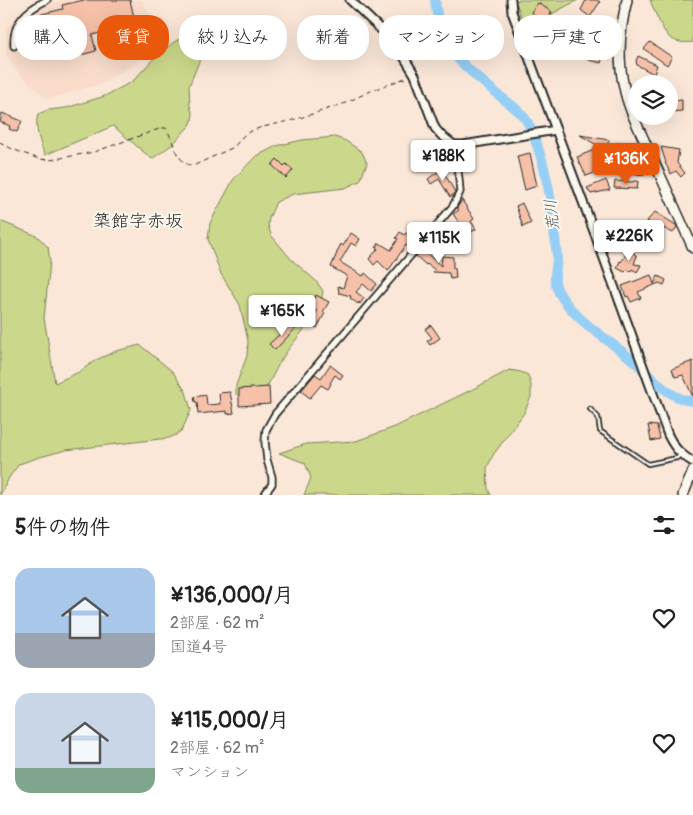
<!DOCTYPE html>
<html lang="ja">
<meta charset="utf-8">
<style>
body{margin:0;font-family:Pangolin,"Klee One",sans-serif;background:#f6f6f6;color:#202124;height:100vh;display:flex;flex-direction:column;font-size:19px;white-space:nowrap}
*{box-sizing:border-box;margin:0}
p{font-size:16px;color:#757577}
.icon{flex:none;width:28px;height:28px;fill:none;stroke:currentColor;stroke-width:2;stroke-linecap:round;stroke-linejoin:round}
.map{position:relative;height:495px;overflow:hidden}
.drawer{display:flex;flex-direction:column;background:#fff;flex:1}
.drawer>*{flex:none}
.guide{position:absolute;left:15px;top:15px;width:664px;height:45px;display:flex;gap:10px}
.tools{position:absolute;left:628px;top:75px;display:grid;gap:10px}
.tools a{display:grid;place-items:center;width:50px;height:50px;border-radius:50%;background:#fff;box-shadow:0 5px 20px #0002;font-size:25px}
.price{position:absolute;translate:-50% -42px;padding:0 11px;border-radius:5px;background:#fff;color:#222;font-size:16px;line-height:32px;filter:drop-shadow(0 1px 2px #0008)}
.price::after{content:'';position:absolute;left:50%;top:30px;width:15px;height:11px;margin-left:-8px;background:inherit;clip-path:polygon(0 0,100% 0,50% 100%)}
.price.current{background:#ea580c;color:#fff}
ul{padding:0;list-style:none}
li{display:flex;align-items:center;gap:15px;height:125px;padding:0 15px}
li span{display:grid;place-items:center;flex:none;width:140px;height:100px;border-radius:15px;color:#555}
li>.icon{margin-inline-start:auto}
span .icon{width:60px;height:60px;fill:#fffc;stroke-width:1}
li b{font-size:21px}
h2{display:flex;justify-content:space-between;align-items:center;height:60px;padding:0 15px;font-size:21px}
.pill{padding:0 18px;border-radius:20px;background:#fff;box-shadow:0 5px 20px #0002;font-size:18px;line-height:45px}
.pill.current{background:#ea580c;color:#fff}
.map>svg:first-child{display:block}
.built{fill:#f9dcca}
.green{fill:#cbd88b;stroke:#7b825b}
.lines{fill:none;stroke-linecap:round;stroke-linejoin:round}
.river{stroke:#96cff6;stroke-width:10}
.building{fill:#f6c1a8;stroke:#2b2b2b}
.service-casing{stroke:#2b2b2b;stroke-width:6}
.minor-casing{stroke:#2b2b2b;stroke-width:9}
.tertiary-casing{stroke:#2b2b2b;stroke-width:11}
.trunk-casing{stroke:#2b2b2b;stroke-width:12}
.path{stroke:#2b2b2b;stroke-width:1;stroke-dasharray:5 4;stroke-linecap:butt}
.service{stroke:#fbf7ec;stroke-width:2.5}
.minor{stroke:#fbf7ec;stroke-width:5.5}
.tertiary{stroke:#fbf7ec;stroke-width:7}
.trunk{stroke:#fbf7ec;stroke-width:9}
.labels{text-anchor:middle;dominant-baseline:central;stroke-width:4;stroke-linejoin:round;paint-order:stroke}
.water-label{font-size:16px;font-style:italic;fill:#46545e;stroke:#fbf7ec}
.quarter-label{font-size:18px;fill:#2b2b2b;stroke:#fbf7ec}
</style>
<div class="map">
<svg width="693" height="495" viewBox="0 0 693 495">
<rect width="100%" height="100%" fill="#fae7d8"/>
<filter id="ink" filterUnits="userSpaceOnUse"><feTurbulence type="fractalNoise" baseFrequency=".02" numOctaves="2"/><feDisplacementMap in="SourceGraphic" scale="10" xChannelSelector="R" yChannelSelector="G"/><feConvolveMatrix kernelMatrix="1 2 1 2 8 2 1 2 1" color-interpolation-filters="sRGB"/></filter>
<g filter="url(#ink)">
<path class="built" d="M65,0H141L144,4L151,18V31L136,63L101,84L47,99L21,75L6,54L7,28L21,11Z"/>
<g class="green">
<path d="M515,0H578L525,28Z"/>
<path d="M650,0H693V42C685,43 676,43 669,37C663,32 653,8 650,0Z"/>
<path d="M187,35L195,38L203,44V52L189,86L190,106L193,115L191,124L173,144L152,159L113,126L45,155C40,144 34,126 38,114L48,110L66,108L105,96L133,81L155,57L174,42Z"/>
<path d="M335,137L346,141L362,152L367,163L360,181L345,188L293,194L276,202L269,218L268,225L271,235L291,259L316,281L323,291C320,315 299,334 285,354C277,366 271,380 264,392L244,399L236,394V385L247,356L248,341L240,305L221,274L208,239L210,223L233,180L255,157L276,146L302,140Z"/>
<path d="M0,221L37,236L48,247L50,262L44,318L55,383L79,372L96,360L116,351L140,345L173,372L186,392L191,410L182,430L176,435L169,438L66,450L40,457L19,464L10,476L0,495Z"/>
<path d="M509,370L521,372L528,375L531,385V397L524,413L493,455L487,468L488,489L491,495H304L311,478L305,463L279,453L306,444L356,441L395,427L477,387Z"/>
</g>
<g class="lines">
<path class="river" d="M435,0C437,14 438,28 444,41C454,59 484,83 501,97C510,104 522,112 528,123C544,157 551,193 554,229C555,238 556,247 557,256C557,273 550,279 561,296C578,323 611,341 635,362C650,375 671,401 693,401"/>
</g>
<g class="building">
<path d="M84,0H130L134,17L120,20L122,28L92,35L96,51L77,56L73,39L41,47L42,43H34L28,18L29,17L63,9L62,5Z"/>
<path d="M586,0H597L600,2L590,17L581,10Z"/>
<path d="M538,3L552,12L550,15L564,25L557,34L536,20L538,18L531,12Z"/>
<path d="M650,42L672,57L667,65L644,49Z"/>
<path d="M591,48L596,49L594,53L603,56L601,63L588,60L586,56Z"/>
<path d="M638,56L657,65L654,74L637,65L636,61Z"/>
<path d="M682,100V111L669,112V101Z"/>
<path d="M2,113L22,121L17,132L9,129L10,126L0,122Z"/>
<path d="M580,135L609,140L607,146L595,144Z"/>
<path d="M617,143H628L625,158H627L625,172L615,171L617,164L618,149H616Z"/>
<path d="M661,147L679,150L677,163L685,173L681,177L676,171L671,174L665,163H666Z"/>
<path d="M594,150L603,170L586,176L577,157Z"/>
<path d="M530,153L537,186L525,190L517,156Z"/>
<path d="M644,157H645L652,172L642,175L633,173L632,158Z"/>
<path d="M277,159L284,166L286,164L293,170L286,178L272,165Z"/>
<path d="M443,171L455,192L453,195L450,197L439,179L431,184L428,179L436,173Z"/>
<path d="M606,180L610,190L591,194L587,188Z"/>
<path d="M615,181L633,182V181H638L637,189L614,188Z"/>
<path d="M462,200L474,219L471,221L476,229L467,235L465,231L450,244L447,241L445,245L441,242L438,246L430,240L437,232L443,237L460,224L453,214L459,210L457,208Z"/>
<path d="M522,203L531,223L523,227L516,206Z"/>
<path d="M655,212L676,225L677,227L673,233L663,228L660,234L649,228L653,225L647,221Z"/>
<path d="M400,232L404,235L406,233L415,240L410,249L406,245L388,271L378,261L374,265L369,259L378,249L376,248L379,243L391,250L398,239L396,238Z"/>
<path d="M351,233L360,239L356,246L351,243L340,262L363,276L365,273L377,284L371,291L363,284L356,292L364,298L360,304L359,302L358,304L350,298L351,296L339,293L338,286L343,288L347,276L331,267L337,253V252L341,244L343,246Z"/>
<path d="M629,248L633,250L634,254L637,256L634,264L641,265L637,272L632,269L631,271L627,270L625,272L617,268L620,261L621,262L626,255L625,254Z"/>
<path d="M424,251L441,266L442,256L453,257V268H455L456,278L450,279L449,273L433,272L435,270L427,264L426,265L416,256L420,252L422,253Z"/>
<path d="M651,275L654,284L658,276L666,280L664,285L659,283L638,292L641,298L631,302L628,296L626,297L622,286Z"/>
<path d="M316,295L329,302L323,312L325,313L317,328L310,324L317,311L306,305L310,297L315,298Z"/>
<path d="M291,324L295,329L275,350L269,344Z"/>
<path d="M431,325L440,338L430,345L427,341L432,338L425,329Z"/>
<path d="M693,361V397L683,375L675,377L672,369Z"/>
<path d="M330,365L343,375L340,379L335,375L330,383L331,384L328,389L321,385L310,398L301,391L315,374L321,378Z"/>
<path d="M269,387L270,404L239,406V389Z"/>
<path d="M230,392L234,413L227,414V411L198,414L197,402H195L194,397L206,395L207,405L220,404L219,393Z"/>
<path d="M648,425L657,426L660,439L651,441Z"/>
</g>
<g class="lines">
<defs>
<path id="service" d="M590,409L598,417L600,431L648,464L677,458L681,454"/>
<g id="minor">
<path d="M14,46C12,22 27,10 47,0"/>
<path d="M264,495L272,484V477L267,460L265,442L266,430L275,414L453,206L460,192L459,179L454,145"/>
</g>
<g id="tertiary">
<path d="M350,0L396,44L415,75L435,128L441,135L454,145H463L556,130"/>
<path d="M511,0L512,12L602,253L668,435C675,449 680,454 693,462"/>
</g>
<g id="trunk">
<path d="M627,0C620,28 617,58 624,87C628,109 640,130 649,151C664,183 678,215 693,248"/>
<path d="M683,495L693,471"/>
</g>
</defs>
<use href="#service" class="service-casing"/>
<use href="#minor" class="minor-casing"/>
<use href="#tertiary" class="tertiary-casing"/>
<use href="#trunk" class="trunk-casing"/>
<path class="path" d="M0,142L12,149L39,159L50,160L94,152L162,128H166C174,140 177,168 195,165L234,147L244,135L249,132L259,128L297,119L343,104L373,90L408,77"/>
<use href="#service" class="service"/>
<use href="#minor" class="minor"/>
<use href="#tertiary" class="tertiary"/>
<use href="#trunk" class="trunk"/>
</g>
</g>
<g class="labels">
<g class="water-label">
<text transform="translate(552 215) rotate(-96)">荒川</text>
</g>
<g class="quarter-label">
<text x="138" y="221">築館字赤坂</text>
</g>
</g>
</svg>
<div class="tools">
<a><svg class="icon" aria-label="layers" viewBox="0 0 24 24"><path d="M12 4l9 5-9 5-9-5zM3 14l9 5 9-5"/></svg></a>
</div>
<b class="price" style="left:443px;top:182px">¥188K</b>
<b class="price current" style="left:626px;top:185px">¥136K</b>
<b class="price" style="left:629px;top:262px">¥226K</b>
<b class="price" style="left:439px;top:264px">¥115K</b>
<b class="price" style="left:282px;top:337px">¥165K</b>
<div class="guide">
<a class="pill">購入</a>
<a class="pill current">賃貸</a>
<a class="pill">絞り込み</a>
<a class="pill">新着</a>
<a class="pill">マンション</a>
<a class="pill">一戸建て</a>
</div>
</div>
<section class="drawer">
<h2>5件の物件<svg class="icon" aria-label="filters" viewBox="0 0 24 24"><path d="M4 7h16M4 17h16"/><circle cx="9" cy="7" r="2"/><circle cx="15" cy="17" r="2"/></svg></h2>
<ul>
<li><span style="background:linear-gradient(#a9c7e8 65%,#9aa5b1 0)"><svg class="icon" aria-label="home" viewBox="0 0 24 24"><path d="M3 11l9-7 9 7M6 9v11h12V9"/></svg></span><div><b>¥136,000/月</b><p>2部屋 · 62 m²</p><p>国道4号</p></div><svg class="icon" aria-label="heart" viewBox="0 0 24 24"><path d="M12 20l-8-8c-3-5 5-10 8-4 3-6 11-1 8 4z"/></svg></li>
<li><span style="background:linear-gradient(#c9d6e8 75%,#7fa58c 0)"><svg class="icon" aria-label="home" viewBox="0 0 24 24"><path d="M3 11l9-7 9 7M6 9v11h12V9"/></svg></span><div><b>¥115,000/月</b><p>2部屋 · 62 m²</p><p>マンション</p></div><svg class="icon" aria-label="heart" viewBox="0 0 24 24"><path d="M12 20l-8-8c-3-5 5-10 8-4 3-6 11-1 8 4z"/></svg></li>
</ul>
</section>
